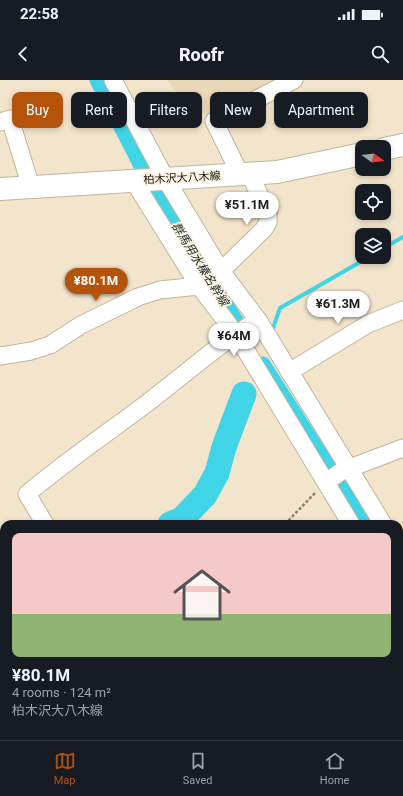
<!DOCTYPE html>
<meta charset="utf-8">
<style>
body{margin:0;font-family:Roboto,"Noto Sans JP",sans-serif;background:#242831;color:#f1f3f6;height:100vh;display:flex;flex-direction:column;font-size:15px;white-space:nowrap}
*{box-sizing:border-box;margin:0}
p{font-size:13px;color:#9ea1a6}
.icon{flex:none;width:22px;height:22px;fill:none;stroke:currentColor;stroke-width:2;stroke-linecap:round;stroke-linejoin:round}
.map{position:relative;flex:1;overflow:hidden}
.sheet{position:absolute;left:0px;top:440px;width:403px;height:220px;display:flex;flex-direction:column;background:#171b24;border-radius:12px 12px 0 0;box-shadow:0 2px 6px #0003}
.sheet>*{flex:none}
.hud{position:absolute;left:12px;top:12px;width:379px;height:36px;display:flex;gap:8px}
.needle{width:26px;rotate:104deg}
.tools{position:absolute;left:355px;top:60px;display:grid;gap:8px}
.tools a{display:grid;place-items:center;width:36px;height:36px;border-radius:8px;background:#171b24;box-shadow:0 2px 6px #0003;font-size:20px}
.price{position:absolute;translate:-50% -34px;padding:0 9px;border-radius:14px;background:#fff;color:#222;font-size:13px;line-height:26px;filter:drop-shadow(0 1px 2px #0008)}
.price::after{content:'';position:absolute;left:50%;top:24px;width:12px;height:9px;margin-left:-6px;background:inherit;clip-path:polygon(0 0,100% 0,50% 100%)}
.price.active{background:#b45309;color:#fff}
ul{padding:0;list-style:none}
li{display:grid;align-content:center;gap:8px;height:212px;padding:0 12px}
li+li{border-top:1px solid #363941}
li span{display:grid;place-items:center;height:124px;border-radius:8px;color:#555}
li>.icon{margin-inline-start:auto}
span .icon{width:72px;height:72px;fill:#fffc;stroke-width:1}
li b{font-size:17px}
.chip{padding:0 14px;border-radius:8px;background:#171b24;box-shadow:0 2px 6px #0003;font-size:14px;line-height:36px}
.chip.active{background:#b45309;color:#fff}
.status{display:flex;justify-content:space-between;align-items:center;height:28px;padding:0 20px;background:#171b24;direction:ltr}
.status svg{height:11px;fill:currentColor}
header{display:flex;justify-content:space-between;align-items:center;height:52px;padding:0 12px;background:#171b24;font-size:18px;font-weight:800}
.menu{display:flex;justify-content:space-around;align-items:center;height:56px;border-top:1px solid #363941;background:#171b24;font-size:11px;color:#9ea1a6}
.menu a{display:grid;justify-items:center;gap:2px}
.menu .active{color:#b45309}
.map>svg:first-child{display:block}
.built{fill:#ead8b9}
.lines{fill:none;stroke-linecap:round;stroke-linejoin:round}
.stream{stroke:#40d4e7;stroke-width:4}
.canal{stroke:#40d4e7;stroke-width:15}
.river{stroke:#40d4e7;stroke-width:25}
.street-casing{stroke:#c2b49d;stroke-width:19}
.secondary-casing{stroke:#c2b49d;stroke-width:24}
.path{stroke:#8a8070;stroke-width:2.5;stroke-dasharray:3 2;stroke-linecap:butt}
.street{stroke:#fff;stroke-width:17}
.secondary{stroke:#fff;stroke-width:22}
.labels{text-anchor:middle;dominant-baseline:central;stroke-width:3.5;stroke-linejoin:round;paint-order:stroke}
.street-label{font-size:11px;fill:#151008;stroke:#fef2df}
.water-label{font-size:12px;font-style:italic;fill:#193135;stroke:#fef2df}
</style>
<div class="status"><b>22:58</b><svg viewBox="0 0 49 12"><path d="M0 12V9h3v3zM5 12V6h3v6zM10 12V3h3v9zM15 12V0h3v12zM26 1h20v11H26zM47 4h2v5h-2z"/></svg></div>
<header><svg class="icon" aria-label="back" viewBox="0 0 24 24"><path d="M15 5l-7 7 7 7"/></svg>Roofr<svg class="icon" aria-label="search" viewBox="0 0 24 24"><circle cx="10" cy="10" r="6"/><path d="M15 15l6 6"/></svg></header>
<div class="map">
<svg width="403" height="660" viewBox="0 0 403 660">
<rect width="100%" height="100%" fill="#f3e4cc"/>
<path class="built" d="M167,0H280L208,35L191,25L176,11Z"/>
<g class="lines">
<g class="stream">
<path d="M384,168L403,157"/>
<path d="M272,251L280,228L369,177"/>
</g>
<g class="canal">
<path d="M97,0L154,111L245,255"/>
<path d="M263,284L365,444"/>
<path d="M399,498L403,504"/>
</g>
<g class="river">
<path d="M170,444L182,439L205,415L217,393L224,367L244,314"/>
<path d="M0,574L4,572"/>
</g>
<defs>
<g id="street">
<path d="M113,0L165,98L221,191L258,240L383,444"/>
<path d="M0,42L10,39L31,107"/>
<path d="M240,94L214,41L294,0"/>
<path d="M133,100L199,206L236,254L351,444"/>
<path d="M0,276L31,271L50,265L81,245L138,217L160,210L199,206L221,191L264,149L268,142V133L249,93"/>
<path d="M289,292L368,244L403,230"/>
<path d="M329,400L342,391L403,368"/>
<path d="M45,444L27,414C65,382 106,354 146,324C183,296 218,264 258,240"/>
<path d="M399,469L403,475"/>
<path d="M0,501L4,500"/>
<path d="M399,522L403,529"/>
<path d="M399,578L403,575"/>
<path d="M335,660L336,656"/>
</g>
<g id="secondary">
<path d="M384,69L403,65"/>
<path d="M0,109L277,92L362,74"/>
<path d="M113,660C132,656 150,655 169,660"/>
</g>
</defs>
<use href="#street" class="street-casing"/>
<use href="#secondary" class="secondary-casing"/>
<path class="path" d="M285,444L316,412"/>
<use href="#street" class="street"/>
<use href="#secondary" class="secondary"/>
</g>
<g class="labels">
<g class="street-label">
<text transform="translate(182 98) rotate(-3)">柏木沢大八木線</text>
</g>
<g class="water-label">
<text transform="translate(200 184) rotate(58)">群馬用水榛名幹線</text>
</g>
</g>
</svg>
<div class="tools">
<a><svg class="needle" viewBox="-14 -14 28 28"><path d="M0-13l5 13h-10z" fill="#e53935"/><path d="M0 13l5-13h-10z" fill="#9ea1a6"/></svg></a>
<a><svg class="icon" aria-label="locate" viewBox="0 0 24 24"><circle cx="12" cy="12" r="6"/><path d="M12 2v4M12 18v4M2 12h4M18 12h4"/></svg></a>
<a><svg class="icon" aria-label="layers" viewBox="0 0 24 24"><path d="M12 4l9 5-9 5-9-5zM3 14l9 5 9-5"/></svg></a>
</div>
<b class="price" style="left:247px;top:146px">¥51.1M</b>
<b class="price active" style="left:96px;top:222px">¥80.1M</b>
<b class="price" style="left:338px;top:245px">¥61.3M</b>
<b class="price" style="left:234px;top:277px">¥64M</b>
<div class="hud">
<a class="chip active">Buy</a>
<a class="chip">Rent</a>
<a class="chip">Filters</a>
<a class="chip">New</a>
<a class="chip">Apartment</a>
</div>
<section class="sheet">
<ul>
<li><span style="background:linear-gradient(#f6c9c9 65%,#8fb573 0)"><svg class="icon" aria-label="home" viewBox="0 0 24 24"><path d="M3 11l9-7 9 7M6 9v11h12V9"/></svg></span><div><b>¥80.1M</b><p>4 rooms · 124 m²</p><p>柏木沢大八木線</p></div></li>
</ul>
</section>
</div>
<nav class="menu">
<a class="active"><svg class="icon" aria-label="map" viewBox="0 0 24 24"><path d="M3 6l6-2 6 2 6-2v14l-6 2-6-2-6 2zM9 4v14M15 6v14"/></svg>Map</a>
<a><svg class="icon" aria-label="saved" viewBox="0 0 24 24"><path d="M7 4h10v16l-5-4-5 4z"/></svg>Saved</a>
<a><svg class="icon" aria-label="home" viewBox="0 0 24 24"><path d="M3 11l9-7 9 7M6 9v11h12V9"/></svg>Home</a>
</nav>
